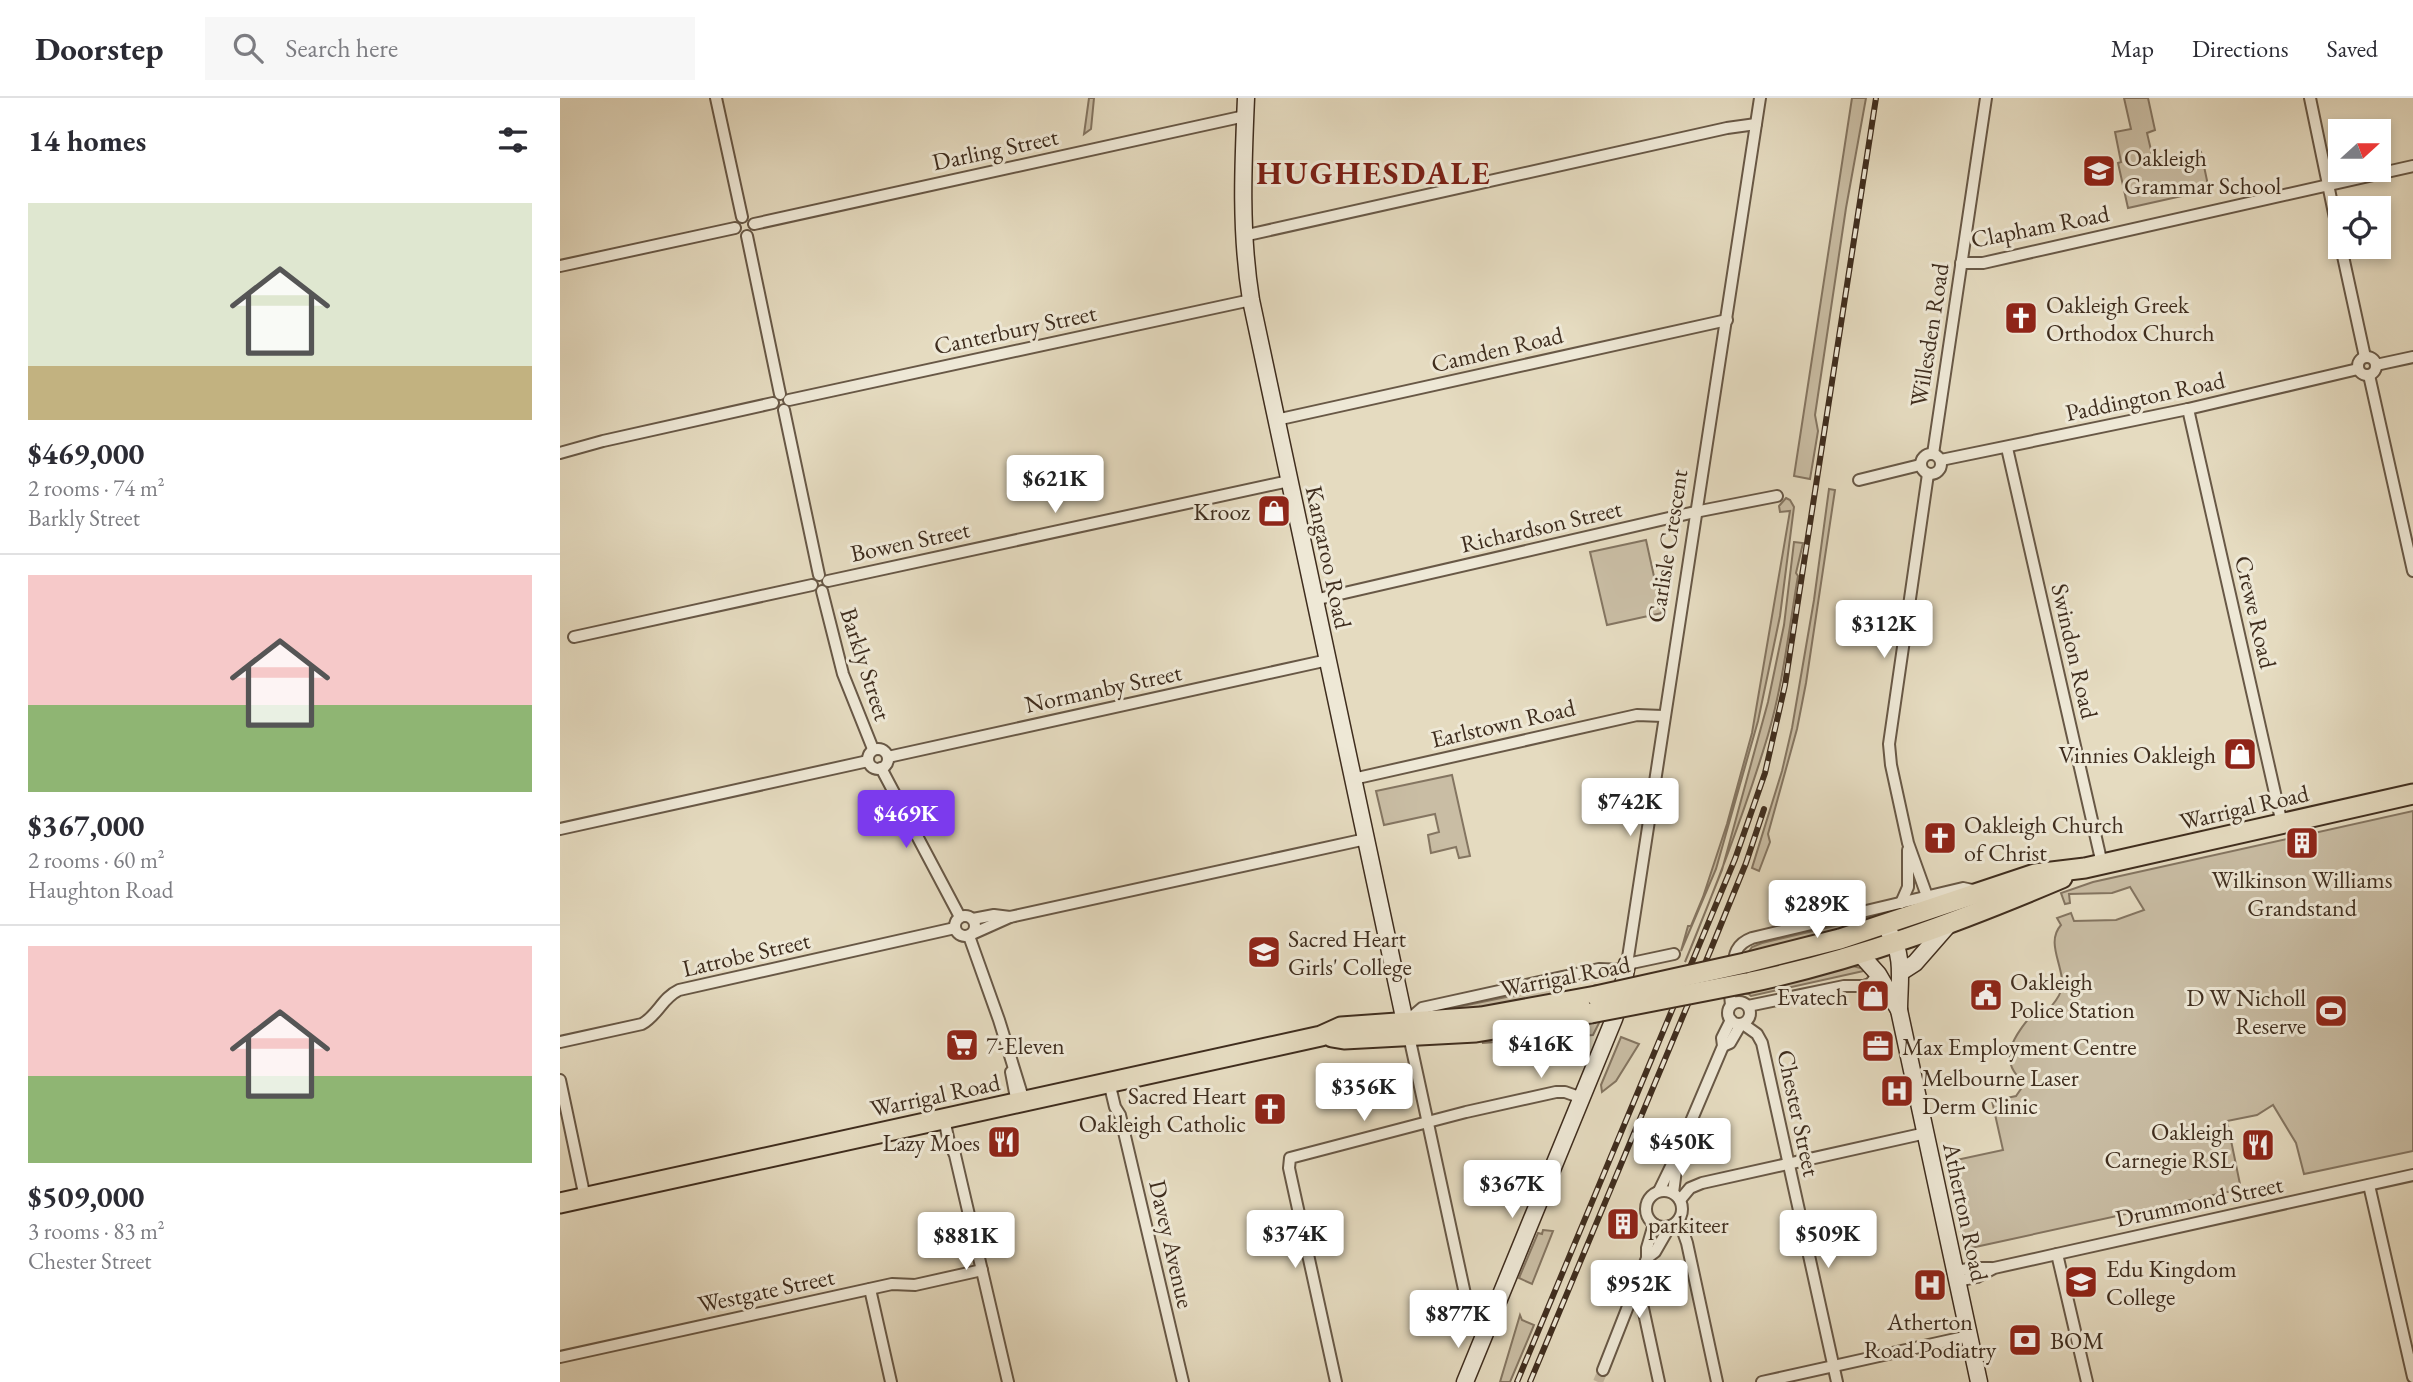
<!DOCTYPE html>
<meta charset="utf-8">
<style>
body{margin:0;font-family:"EB Garamond",serif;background:#f7f7f7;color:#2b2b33;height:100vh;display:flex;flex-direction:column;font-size:26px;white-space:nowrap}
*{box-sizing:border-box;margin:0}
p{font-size:23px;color:#7c7c81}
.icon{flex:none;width:38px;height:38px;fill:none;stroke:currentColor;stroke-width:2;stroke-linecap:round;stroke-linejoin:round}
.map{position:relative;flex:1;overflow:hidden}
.details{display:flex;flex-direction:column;background:#fff;width:560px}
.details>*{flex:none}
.needle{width:46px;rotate:69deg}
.fabs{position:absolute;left:1768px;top:21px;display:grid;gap:14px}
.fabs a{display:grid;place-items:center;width:63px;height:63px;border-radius:0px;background:#fff;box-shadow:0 4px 10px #0003;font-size:35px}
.price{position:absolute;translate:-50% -60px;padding:0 16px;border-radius:7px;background:#fff;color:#222;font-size:23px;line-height:46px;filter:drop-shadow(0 2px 4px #0008)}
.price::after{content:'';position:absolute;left:50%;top:42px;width:21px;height:16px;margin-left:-10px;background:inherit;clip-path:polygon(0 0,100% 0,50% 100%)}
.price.active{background:#7c3aed;color:#fff}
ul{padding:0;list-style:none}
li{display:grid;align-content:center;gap:14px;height:371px;padding:0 28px}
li+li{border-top:2px solid #e1e1e2}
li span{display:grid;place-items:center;height:217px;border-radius:0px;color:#555}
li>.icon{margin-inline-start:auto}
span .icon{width:126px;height:126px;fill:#fffc;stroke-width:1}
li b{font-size:30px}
h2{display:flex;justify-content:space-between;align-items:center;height:84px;padding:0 28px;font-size:30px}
header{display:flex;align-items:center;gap:42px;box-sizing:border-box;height:98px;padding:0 35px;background:#fff;border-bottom:2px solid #e1e1e2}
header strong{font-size:33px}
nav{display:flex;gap:38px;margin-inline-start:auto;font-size:24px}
.search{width:490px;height:63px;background:#f7f7f7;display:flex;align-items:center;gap:18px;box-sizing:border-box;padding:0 24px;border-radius:0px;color:#7c7c81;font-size:26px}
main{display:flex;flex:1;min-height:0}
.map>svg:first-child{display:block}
.green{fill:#c9bda4;stroke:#847561;stroke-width:2}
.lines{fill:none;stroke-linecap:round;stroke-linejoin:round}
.street-tunnel{stroke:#c4b8a0;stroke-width:10;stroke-dasharray:10 5;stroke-linecap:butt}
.street-casing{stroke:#685846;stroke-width:14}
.secondary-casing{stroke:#3f2d1e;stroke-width:19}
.highway-casing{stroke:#3f2d1e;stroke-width:23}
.street{stroke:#eee8d6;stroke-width:10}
.secondary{stroke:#eee8d6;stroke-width:16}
.highway{stroke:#e5dbc0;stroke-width:19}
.rail-casing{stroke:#3f2d1e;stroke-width:6}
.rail{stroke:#eee8d6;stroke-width:3.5;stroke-dasharray:10;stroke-linecap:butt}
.highway-bridge-casing{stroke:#3f2d1e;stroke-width:23;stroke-linecap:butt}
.highway-bridge{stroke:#e5dbc0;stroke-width:19}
.labels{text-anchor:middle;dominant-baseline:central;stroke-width:6;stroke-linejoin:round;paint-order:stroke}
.street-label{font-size:24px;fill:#3f2d1e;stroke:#eee8d6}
.poi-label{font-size:24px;fill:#3f2d1e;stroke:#eee8d6;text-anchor:start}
.district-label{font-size:32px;font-weight:bold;letter-spacing:2px;fill:#7a1f14;stroke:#eee8d6}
</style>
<header>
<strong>Doorstep</strong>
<div class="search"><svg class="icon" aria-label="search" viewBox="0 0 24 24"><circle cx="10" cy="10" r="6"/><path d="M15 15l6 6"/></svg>Search here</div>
<nav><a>Map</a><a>Directions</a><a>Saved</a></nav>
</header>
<main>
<section class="details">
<h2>14 homes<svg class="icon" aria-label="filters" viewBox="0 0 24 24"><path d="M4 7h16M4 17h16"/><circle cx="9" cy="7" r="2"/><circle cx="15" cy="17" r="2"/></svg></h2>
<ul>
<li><span style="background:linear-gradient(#dfe7d0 75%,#c2b280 0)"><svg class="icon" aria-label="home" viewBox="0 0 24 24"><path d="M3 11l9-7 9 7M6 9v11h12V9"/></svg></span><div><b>$469,000</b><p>2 rooms · 74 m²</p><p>Barkly Street</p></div></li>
<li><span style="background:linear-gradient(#f6c9c9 60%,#8fb573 0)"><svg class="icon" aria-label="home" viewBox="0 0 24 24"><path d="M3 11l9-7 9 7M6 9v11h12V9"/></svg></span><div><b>$367,000</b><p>2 rooms · 60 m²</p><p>Haughton Road</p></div></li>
<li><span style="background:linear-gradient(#f6c9c9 60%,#8fb573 0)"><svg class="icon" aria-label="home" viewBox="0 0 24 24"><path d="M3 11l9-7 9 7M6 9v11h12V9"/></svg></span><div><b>$509,000</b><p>3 rooms · 83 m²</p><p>Chester Street</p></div></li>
</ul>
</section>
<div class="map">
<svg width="1853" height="1284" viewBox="0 0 1853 1284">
<rect width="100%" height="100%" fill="#e5dbc0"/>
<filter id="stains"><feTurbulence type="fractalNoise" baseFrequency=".00286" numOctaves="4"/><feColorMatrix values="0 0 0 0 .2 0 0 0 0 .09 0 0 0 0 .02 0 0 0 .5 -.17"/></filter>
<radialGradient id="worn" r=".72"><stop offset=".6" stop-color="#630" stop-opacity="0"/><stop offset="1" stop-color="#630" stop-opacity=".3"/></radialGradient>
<g class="green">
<path d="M529,0H534L531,31L524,36Z"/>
<path d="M1292,0H1306L1286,110L1255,317L1258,333L1250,381L1234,378Z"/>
<path d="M1564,0H1588L1595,32L1587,35L1594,65L1641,54L1649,92L1568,110L1558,65L1561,64L1555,34L1571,31Z"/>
<path d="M1269,391L1275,392L1246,585L1237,631L1208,736L1210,744L1199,773L1192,770L1222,673L1232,630L1254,502Z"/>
<path d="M1226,400L1230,402L1234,409L1220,518L1198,623L1156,771L1121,853L1128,828H1131L1143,799L1167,726L1192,635L1230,413L1220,414L1219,408Z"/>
<path d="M1086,442L1102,515L1047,527L1030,454Z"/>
<path d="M1234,444L1243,445L1236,475L1238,478C1229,531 1223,586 1208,637C1185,714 1156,789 1125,864L1162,772L1208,604L1224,527Z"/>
<path d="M892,677L910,758L899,760L896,749L871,755L868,737L879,734L875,716L824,727L816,693Z"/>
<path d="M1853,713V1053L1744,1076L1736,1045L1713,1007L1697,1017L1667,1023L1681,1091L1406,1151L1387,1064L1443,1052L1432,1003L1456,998L1465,985C1435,962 1455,937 1474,914L1481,920C1488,912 1497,904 1501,893C1507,871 1484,846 1501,827L1497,820L1511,815L1514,823L1556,822L1584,812L1570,789L1552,795L1509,796L1510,805L1505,806L1501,795L1533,784Z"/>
<path d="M1326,816L1312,823L1187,856L1192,849L1202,845Z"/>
<path d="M1289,867L1308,872L1191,898L1184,892Z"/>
<path d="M1000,888L1002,897L948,907L873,914Z"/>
<path d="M1041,921L1033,937L922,945L940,939Z"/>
<path d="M1061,939L1079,946L1056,983L1042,994L1041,987Z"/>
<path d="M983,1132L993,1133L972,1186L959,1180L978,1135L982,1136Z"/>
<path d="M960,1217L962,1222L974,1227L950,1284H940Z"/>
</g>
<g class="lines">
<path class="street-tunnel" d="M1038,1284L1043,1272"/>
<defs>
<g id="street">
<path d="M156,0L182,119"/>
<path d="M1750,0L1780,144"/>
<path d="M194,126L685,18"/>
<path d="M187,138L220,296"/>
<path d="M683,138L1167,30L1196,26"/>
<path d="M1781,149L1805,259"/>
<path d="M1401,165H1423L1853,68"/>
<path d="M0,168L175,130"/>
<circle cx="1807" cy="268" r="9"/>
<path d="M1816,267L1853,259"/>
<path d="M1809,277L1853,473"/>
<path d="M229,302L691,202"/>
<path d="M1628,311L1722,726"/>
<path d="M224,312L259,477"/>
<path d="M716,322L1167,222"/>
<path d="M1447,350L1542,766"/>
<path d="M0,355L43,343L213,305"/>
<circle cx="1371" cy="366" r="10"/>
<path d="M1373,356L1426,0"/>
<path d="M1381,362L1628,311L1798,271"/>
<path d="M1299,382L1360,367"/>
<path d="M268,483L729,383"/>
<path d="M262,493L283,576L313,651"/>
<path d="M754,502L1135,414L1217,398"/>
<path d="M14,539L252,487"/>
<circle cx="318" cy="661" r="10"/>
<path d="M328,659L768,562"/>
<path d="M321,670L400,819"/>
<path d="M793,681L1077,617L1103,618"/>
<path d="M0,731L308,663"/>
<path d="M1367,798L1348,745L1331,667L1329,646L1368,376"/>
<path d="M1341,805L1348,789V752"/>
<circle cx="405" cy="828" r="10"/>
<path d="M413,821L434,817L450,819"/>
<path d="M412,836L450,819L806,741"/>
<path d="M409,838L439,922L464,1003"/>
<path d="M1114,856L1067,866L1200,0"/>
<path d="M1173,871C1174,856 1176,846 1192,840L1403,790L1417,793"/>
<path d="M1169,886L1171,907"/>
<circle cx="1179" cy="915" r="11"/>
<path d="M1188,908L1284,888H1304L1310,886L1318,876"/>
<path d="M848,922L862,910L1039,871L1065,872"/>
<path d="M1183,926L1197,936L1202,945L1277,1284"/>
<path d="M849,938L910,1219L914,1227L926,1233"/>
<path d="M0,944L82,926C98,917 102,900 119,892L395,830"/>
<path d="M1163,948L1170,945L1181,926"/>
<path d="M451,974L457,1005"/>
<path d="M0,982L25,1100"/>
<path d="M549,984L555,1009L560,1017L623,1284"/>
<path d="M384,1021L389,1044L395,1057L448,1284"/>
<path d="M1809,1087L1853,1279"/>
<circle cx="1104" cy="1111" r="18"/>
<path d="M1099,1093L1118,1054L1163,948L1162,940L1171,922"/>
<path d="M1113,1095L1118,1056"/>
<path d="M1120,1102L1130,1090L1142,1085L1366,1035"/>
<path d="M1119,1122L1127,1145L1157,1284"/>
<path d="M1497,1156L1527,1284"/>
<path d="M1087,1160L1095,1154L1110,1128"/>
<path d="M1395,1173L1415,1170H1431"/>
<path d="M1397,1183L1417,1179L1434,1170L1497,1156L1853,1077"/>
<path d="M310,1191L331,1284"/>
<path d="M1083,1210L1099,1284"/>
<path d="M0,1259L332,1186L355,1187L422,1172"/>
<path d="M1043,1272L1087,1160V1150L1094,1126"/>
<path d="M776,1284L729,1070L730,1060L906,1014L996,994H1005L1022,1000"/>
<path d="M1202,1284L1409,1238"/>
</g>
<g id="secondary">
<path d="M686,0C683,68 680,134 691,202L845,924"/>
<path d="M1329,834C1345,858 1339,884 1339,912L1419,1284"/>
<path d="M1301,857L1318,876L1339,912"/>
<path d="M1341,874L1355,865L1390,825"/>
<path d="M905,1284L1054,921L1060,903L1067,866"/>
</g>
<g id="highway">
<path d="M1185,865L1280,841L1475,776L1525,770L1853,696"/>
<path d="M1186,885C1297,862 1398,824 1502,780"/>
<path d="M772,939L784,941L916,934L1031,915"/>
<path d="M0,1105L761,938L781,929L921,919L1036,898"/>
</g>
</defs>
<use href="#street" class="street-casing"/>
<use href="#secondary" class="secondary-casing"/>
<use href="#highway" class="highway-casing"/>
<use href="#street" class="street"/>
<use href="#secondary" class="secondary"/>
<use href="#highway" class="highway"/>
<defs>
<g id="rail">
<path d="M957,1284L1175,761L1205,675L1225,587L1316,0"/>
<path d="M970,1284L1151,851L1186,765L1204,711"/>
</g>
</defs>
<use href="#rail" class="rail-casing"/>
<use href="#rail" class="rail"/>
<defs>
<g id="highway-bridge">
<path d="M1036,898L1185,865"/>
<path d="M1031,915L1186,885"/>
</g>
</defs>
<use href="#highway-bridge" class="highway-bridge-casing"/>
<use href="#highway-bridge" class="highway-bridge"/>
</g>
<defs>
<symbol id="school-square" viewBox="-11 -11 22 22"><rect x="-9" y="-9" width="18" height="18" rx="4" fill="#8f2418" stroke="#eee8d6"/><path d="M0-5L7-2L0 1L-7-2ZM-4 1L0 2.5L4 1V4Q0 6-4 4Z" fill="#fff"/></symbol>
<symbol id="church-square" viewBox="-11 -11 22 22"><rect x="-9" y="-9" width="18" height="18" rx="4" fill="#8f2418" stroke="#eee8d6"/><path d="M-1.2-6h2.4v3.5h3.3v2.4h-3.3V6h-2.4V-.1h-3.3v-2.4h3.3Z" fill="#fff"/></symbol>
<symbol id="shop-square" viewBox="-11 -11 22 22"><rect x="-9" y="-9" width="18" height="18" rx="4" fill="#8f2418" stroke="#eee8d6"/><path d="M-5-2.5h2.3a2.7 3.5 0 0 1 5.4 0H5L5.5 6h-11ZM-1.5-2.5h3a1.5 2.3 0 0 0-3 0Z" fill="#fff"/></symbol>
<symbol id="building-square" viewBox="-11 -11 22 22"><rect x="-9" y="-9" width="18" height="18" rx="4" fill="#8f2418" stroke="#eee8d6"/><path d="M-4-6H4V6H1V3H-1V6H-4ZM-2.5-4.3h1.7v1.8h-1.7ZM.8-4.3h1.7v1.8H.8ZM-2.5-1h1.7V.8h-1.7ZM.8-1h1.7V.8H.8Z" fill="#fff"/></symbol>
<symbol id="civic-square" viewBox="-11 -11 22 22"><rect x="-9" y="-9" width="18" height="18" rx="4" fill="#8f2418" stroke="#eee8d6"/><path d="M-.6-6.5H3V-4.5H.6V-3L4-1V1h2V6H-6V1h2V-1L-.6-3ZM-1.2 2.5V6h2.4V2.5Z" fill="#fff"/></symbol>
<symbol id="stadium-square" viewBox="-11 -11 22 22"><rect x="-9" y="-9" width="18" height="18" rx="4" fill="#8f2418" stroke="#eee8d6"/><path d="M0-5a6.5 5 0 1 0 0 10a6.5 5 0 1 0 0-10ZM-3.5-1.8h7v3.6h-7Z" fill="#fff"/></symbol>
<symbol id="supermarket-square" viewBox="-11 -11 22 22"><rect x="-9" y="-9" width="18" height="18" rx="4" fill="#8f2418" stroke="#eee8d6"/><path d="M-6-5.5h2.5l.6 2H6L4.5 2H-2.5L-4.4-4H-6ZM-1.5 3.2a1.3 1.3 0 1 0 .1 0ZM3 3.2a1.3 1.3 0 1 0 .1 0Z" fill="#fff"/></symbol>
<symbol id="office-square" viewBox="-11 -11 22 22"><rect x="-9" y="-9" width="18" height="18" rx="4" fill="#8f2418" stroke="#eee8d6"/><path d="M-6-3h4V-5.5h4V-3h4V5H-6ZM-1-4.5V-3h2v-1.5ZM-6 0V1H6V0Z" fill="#fff"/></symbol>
<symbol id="hospital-square" viewBox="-11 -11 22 22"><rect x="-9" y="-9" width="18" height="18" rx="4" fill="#8f2418" stroke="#eee8d6"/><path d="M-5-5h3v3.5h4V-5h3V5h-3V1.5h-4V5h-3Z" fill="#fff"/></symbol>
<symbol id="restaurant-square" viewBox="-11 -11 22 22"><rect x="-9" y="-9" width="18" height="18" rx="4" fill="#8f2418" stroke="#eee8d6"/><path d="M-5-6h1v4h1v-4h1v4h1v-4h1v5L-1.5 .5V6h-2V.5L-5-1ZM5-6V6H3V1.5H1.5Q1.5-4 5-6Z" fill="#fff"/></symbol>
<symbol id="university-square" viewBox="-11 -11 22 22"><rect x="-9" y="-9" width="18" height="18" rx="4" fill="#8f2418" stroke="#eee8d6"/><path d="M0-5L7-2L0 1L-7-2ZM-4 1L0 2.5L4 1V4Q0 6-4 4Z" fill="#fff"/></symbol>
<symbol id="bank-square" viewBox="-11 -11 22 22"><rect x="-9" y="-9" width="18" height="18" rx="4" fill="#8f2418" stroke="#eee8d6"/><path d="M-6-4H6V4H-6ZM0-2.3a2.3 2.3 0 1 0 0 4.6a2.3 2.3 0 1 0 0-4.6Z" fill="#fff"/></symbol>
</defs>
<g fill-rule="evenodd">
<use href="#school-square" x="1520" y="54" width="38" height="38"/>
<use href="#church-square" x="1442" y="201" width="38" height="38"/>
<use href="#shop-square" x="695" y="394" width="38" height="38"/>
<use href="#shop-square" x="1661" y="637" width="38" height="38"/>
<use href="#church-square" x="1361" y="721" width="38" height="38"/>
<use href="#building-square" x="1723" y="726" width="38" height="38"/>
<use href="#school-square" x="685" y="835" width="38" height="38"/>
<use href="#civic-square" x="1407" y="878" width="38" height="38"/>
<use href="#shop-square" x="1294" y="879" width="38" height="38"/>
<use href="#stadium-square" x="1752" y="894" width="38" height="38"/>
<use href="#supermarket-square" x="383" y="928" width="38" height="38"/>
<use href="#office-square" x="1299" y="929" width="38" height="38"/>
<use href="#hospital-square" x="1318" y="974" width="38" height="38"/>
<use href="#church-square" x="691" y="992" width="38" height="38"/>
<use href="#restaurant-square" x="425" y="1025" width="38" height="38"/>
<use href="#restaurant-square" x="1679" y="1028" width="38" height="38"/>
<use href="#building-square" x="1044" y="1107" width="38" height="38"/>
<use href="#university-square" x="1502" y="1165" width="38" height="38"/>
<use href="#hospital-square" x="1351" y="1168" width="38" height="38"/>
<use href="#bank-square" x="1446" y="1223" width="38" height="38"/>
</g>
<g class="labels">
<g class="street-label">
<text transform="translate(435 51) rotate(-12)">Darling Street</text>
<text transform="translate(1480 128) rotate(-11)">Clapham Road</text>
<text transform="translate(455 231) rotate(-12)">Canterbury Street</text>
<text transform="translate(1369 237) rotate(-81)">Willesden Road</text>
<text transform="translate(937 251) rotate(-13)">Camden Road</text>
<text transform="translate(1585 298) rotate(-12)">Paddington Road</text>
<text transform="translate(981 428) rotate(-13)">Richardson Street</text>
<text transform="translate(350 443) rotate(-12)">Bowen Street</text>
<text transform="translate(1107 448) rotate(-81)">Carlisle Crescent</text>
<text transform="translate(769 459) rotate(78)">Kangaroo Road</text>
<text transform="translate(1696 514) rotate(77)">Crewe Road</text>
<text transform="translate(1515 553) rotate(77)">Swindon Road</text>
<text transform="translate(306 566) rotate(72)">Barkly Street</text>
<text transform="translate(543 590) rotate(-12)">Normanby Street</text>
<text transform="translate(943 625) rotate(-13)">Earlstown Road</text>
<text transform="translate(1684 709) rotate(-13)">Warrigal Road</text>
<text transform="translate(186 856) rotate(-13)">Latrobe Street</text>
<text transform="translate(1005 878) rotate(-11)">Warrigal Road</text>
<text transform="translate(375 997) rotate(-12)">Warrigal Road</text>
<text transform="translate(1239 1015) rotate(78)">Chester Street</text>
<text transform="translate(1639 1103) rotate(-12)">Drummond Street</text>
<text transform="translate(1406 1114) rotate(78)">Atherton Road</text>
<text transform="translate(612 1146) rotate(77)">Davey Avenue</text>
<text transform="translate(206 1192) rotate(-12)">Westgate Street</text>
</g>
<g class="poi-label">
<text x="1564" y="59">Oakleigh<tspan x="1564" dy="28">Grammar School</tspan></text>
<text x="1486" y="206">Oakleigh Greek<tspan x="1486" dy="28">Orthodox Church</tspan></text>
<text x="690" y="413" text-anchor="end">Krooz</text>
<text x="1656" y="656" text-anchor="end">Vinnies Oakleigh</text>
<text x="1404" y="726">Oakleigh Church<tspan x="1404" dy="28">of Christ</tspan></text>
<text x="1742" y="781" text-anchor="middle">Wilkinson Williams<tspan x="1742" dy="28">Grandstand</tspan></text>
<text x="728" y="840">Sacred Heart<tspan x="728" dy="28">Girls' College</tspan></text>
<text x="1450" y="883">Oakleigh<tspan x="1450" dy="28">Police Station</tspan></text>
<text x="1288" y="898" text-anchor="end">Evatech</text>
<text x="1746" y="899" text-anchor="end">D W Nicholl<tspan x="1746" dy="28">Reserve</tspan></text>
<text x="426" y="947">7-Eleven</text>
<text x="1342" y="948">Max Employment Centre</text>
<text x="1362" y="979">Melbourne Laser<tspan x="1362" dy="28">Derm Clinic</tspan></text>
<text x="686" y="997" text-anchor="end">Sacred Heart<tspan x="686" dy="28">Oakleigh Catholic</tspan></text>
<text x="1674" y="1033" text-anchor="end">Oakleigh<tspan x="1674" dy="28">Carnegie RSL</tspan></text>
<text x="420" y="1044" text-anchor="end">Lazy Moes</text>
<text x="1088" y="1126">parkiteer</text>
<text x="1546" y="1170">Edu Kingdom<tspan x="1546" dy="28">College</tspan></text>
<text x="1370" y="1223" text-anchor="middle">Atherton<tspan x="1370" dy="28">Road Podiatry</tspan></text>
<text x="1490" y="1242">BOM</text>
</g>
<g class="district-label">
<text x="814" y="75">HUGHESDALE</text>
</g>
</g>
<rect width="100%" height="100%" filter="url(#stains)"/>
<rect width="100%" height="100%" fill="url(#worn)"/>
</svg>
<div class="fabs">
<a><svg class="needle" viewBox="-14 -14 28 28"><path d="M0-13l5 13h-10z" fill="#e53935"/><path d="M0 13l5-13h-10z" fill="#7c7c81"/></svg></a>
<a><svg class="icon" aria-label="locate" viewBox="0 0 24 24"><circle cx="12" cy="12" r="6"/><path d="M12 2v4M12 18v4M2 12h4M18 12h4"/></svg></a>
</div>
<b class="price" style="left:495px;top:417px">$621K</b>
<b class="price" style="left:1324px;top:562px">$312K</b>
<b class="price" style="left:1070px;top:740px">$742K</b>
<b class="price active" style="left:346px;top:752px">$469K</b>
<b class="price" style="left:1257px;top:842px">$289K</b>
<b class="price" style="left:981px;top:982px">$416K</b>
<b class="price" style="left:804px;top:1025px">$356K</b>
<b class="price" style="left:1122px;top:1080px">$450K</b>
<b class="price" style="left:952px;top:1122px">$367K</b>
<b class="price" style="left:735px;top:1172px">$374K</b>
<b class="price" style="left:1268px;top:1172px">$509K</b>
<b class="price" style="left:406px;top:1174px">$881K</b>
<b class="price" style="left:1079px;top:1222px">$952K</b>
<b class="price" style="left:898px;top:1252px">$877K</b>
</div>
</main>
